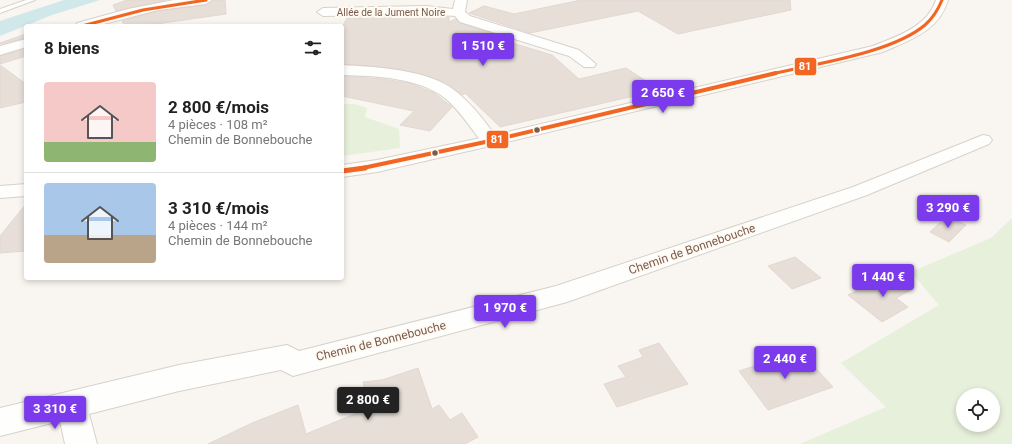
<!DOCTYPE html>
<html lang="fr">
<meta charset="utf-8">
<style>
body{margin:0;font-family:Roboto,sans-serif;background:#f6f6f6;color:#222;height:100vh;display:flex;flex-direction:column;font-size:15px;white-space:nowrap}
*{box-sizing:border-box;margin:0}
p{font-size:13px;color:#767676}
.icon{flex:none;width:22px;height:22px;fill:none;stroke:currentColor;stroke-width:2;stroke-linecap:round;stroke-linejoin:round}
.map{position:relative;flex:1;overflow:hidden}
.sheet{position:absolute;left:24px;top:24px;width:320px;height:256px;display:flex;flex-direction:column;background:#fff;border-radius:4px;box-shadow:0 2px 6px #0003}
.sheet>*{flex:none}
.controls{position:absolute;left:956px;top:388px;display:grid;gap:8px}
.controls a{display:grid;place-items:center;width:44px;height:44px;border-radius:50%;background:#fff;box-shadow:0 2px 6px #0003;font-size:20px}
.price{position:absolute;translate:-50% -34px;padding:0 9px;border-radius:4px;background:#7c3aed;color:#fff;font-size:13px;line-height:26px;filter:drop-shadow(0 1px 2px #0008)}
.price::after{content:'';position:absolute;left:50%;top:24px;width:12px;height:9px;margin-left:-6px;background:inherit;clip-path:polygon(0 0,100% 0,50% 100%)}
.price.current{background:#222;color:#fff}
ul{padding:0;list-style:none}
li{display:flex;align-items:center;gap:12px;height:100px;padding:0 20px}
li+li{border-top:1px solid #e0e0e0}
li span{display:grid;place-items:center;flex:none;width:112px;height:80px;border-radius:4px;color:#555}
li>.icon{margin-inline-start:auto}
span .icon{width:48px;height:48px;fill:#fffc;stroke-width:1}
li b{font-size:17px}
h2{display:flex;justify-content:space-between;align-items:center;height:48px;padding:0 20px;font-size:17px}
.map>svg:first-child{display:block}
.green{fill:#e7f0db;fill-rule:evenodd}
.water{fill:#d0e8ea}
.building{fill:#e6ded7;stroke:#e2d8d2}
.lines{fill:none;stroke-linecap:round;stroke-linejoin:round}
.service-casing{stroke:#d7d1cb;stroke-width:2}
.minor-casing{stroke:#d7d1cb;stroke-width:2}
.tertiary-casing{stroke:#d7d1cb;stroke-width:2}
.service{fill:#fefefd;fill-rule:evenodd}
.minor{fill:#fefefd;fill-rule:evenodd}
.tertiary{fill:#fefefd;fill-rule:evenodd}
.bus-1-far2-casing{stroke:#fffaf3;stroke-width:5}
.bus-1-far1-casing{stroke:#fffaf3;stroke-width:6}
.bus-1-casing{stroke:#fffaf3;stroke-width:8}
.bus-1-far2{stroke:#f26522;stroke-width:3}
.bus-1-far1{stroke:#f26522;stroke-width:4}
.bus-1{stroke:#f26522;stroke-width:5}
.bus-dot{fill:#7a5c4d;stroke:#fffaf3;stroke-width:1.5}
.labels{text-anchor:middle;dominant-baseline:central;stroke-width:4;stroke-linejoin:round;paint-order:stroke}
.far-street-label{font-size:10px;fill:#7a5c4d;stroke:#fffaf3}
.street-label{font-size:12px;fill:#7a5c4d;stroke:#fffaf3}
.line-badge{stroke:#fffaf3;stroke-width:1.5}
.badge-label{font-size:11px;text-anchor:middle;font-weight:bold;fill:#fff}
</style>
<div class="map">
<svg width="1012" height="444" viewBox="0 0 1012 444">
<rect width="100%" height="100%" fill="#f9f5f0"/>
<g class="green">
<path d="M342,104H354L367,108L365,117L399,129L400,148L342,156Z"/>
<path d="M1012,218V444H800L886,407L841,363L939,305L911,272L991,238ZM963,395H993V425H963Z"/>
</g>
<path class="water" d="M64,0H100L52,15L0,36V21Z"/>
<g class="building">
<path d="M127,0H166L116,11L113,5Z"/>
<path d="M213,0H225L226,14L142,26H125L122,21L158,11L206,5Z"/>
<path d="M581,0H790L791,10L678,34L638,11L530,33L469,13L484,6L514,14Z"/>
<path d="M449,17V22L456,19L460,23L506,38L499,39L552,55L579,79L626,68L660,90L500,127L465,93L463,95L439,80L398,69L342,64V27L347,18Z"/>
<path d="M26,34V38L0,44V43Z"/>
<path d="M26,49V56L0,64V56Z"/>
<path d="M0,65L26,84V102L0,108Z"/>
<path d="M342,76L382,79L410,83L434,93L452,107L430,131L400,125L414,111L342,96Z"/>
<path d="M26,204V251L0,253V236Z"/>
<path d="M947,216L966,225L949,242L930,232Z"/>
<path d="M795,257L821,278L792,289L768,266Z"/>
<path d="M892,275L913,289L896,298L908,307L882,322L848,295Z"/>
<path d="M659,343L688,384L617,407L604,384L626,377L618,366L643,357L639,350Z"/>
<path d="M800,351L833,387L768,410L739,371Z"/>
<path d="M418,368L432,409L439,405L450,420L462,413L478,437L465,444H208L252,423L298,405L306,434L369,408L363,382L382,380Z"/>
</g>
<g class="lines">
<defs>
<path id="service" d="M26,0H35L0,13V9Z"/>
<g id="minor">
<path d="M174,0H212L206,4L158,10L96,26H75L77,23L128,9Z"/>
<path d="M455,0H467L465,12L470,16L579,50L596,64L594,67H584L569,56L460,22L455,16L426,14L323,16L317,12L323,8L426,6L453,9Z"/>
<path d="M26,39V47L0,55V46Z"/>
<path d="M342,65C374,67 422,69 450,87C469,100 486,122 499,141L496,145L490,146L484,145C472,130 461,112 446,99C419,77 375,76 342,75Z"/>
<path d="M983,135L989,136L992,140L989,144L867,195L567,302L293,376L281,370L179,391L89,414L97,444H65L60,421L0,436V408L179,365L287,345L299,351L556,286L853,187Z"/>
</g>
<g id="tertiary">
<path d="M936,0H948C939,31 910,40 883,52L490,146L377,172L342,177V165L377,160L490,136L873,46C898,36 927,27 936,0Z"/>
<path d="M26,184V196L0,198V186Z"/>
</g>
</defs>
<use href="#service" class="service-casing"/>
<use href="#minor" class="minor-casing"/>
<use href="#tertiary" class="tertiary-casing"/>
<use href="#service" class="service"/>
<use href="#minor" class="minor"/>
<use href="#tertiary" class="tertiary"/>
<defs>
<g id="bus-1-far2">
<path d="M82,26L143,10L206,0"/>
<path d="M772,74C814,64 892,53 925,25C933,18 938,10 942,0"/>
</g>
<path id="bus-1-far1" d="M358,169L490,141L776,73"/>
<path id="bus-1" d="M342,171L365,168"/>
</defs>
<use href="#bus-1-far2" class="bus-1-far2-casing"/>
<use href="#bus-1-far1" class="bus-1-far1-casing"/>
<use href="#bus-1" class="bus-1-casing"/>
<use href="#bus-1-far2" class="bus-1-far2"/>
<use href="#bus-1-far1" class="bus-1-far1"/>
<use href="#bus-1" class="bus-1"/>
</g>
<g class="bus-dot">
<circle cx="537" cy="130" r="3.5"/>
<circle cx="435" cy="153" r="3.5"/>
</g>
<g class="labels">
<g class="far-street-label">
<text x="391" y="12">Allée de la Jument Noire</text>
</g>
<g class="street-label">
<text transform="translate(692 249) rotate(-19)">Chemin de Bonnebouche</text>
<text transform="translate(381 341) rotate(-14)">Chemin de Bonnebouche</text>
</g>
</g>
<g class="line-badge">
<rect x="794" y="57" width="23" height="19" rx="4" fill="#f26522"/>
<rect x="486" y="130" width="23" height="19" rx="4" fill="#f26522"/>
</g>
<g class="badge-label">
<text x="805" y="70">81</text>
<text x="497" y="143">81</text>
</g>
</svg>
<div class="controls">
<a><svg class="icon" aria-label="locate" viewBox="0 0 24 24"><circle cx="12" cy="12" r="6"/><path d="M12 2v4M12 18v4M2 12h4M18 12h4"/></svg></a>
</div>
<b class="price" style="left:483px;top:67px">1 510 €</b>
<b class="price" style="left:663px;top:114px">2 650 €</b>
<b class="price" style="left:948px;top:229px">3 290 €</b>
<b class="price" style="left:883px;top:298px">1 440 €</b>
<b class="price" style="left:505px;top:329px">1 970 €</b>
<b class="price" style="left:785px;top:380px">2 440 €</b>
<b class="price current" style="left:368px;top:421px">2 800 €</b>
<b class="price" style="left:55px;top:430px">3 310 €</b>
<section class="sheet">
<h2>8 biens<svg class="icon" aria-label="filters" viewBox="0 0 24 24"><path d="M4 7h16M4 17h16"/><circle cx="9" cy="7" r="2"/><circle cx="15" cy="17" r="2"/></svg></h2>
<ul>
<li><span style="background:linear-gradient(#f6c9c9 75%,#8fb573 0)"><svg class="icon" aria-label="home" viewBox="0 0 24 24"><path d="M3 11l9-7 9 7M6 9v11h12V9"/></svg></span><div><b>2 800 €/mois</b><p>4 pièces · 108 m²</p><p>Chemin de Bonnebouche</p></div></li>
<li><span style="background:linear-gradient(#a9c7e8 65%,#b9a48a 0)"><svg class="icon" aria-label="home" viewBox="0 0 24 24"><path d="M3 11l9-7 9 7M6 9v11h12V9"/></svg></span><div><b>3 310 €/mois</b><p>4 pièces · 144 m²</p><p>Chemin de Bonnebouche</p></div></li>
</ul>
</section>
</div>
